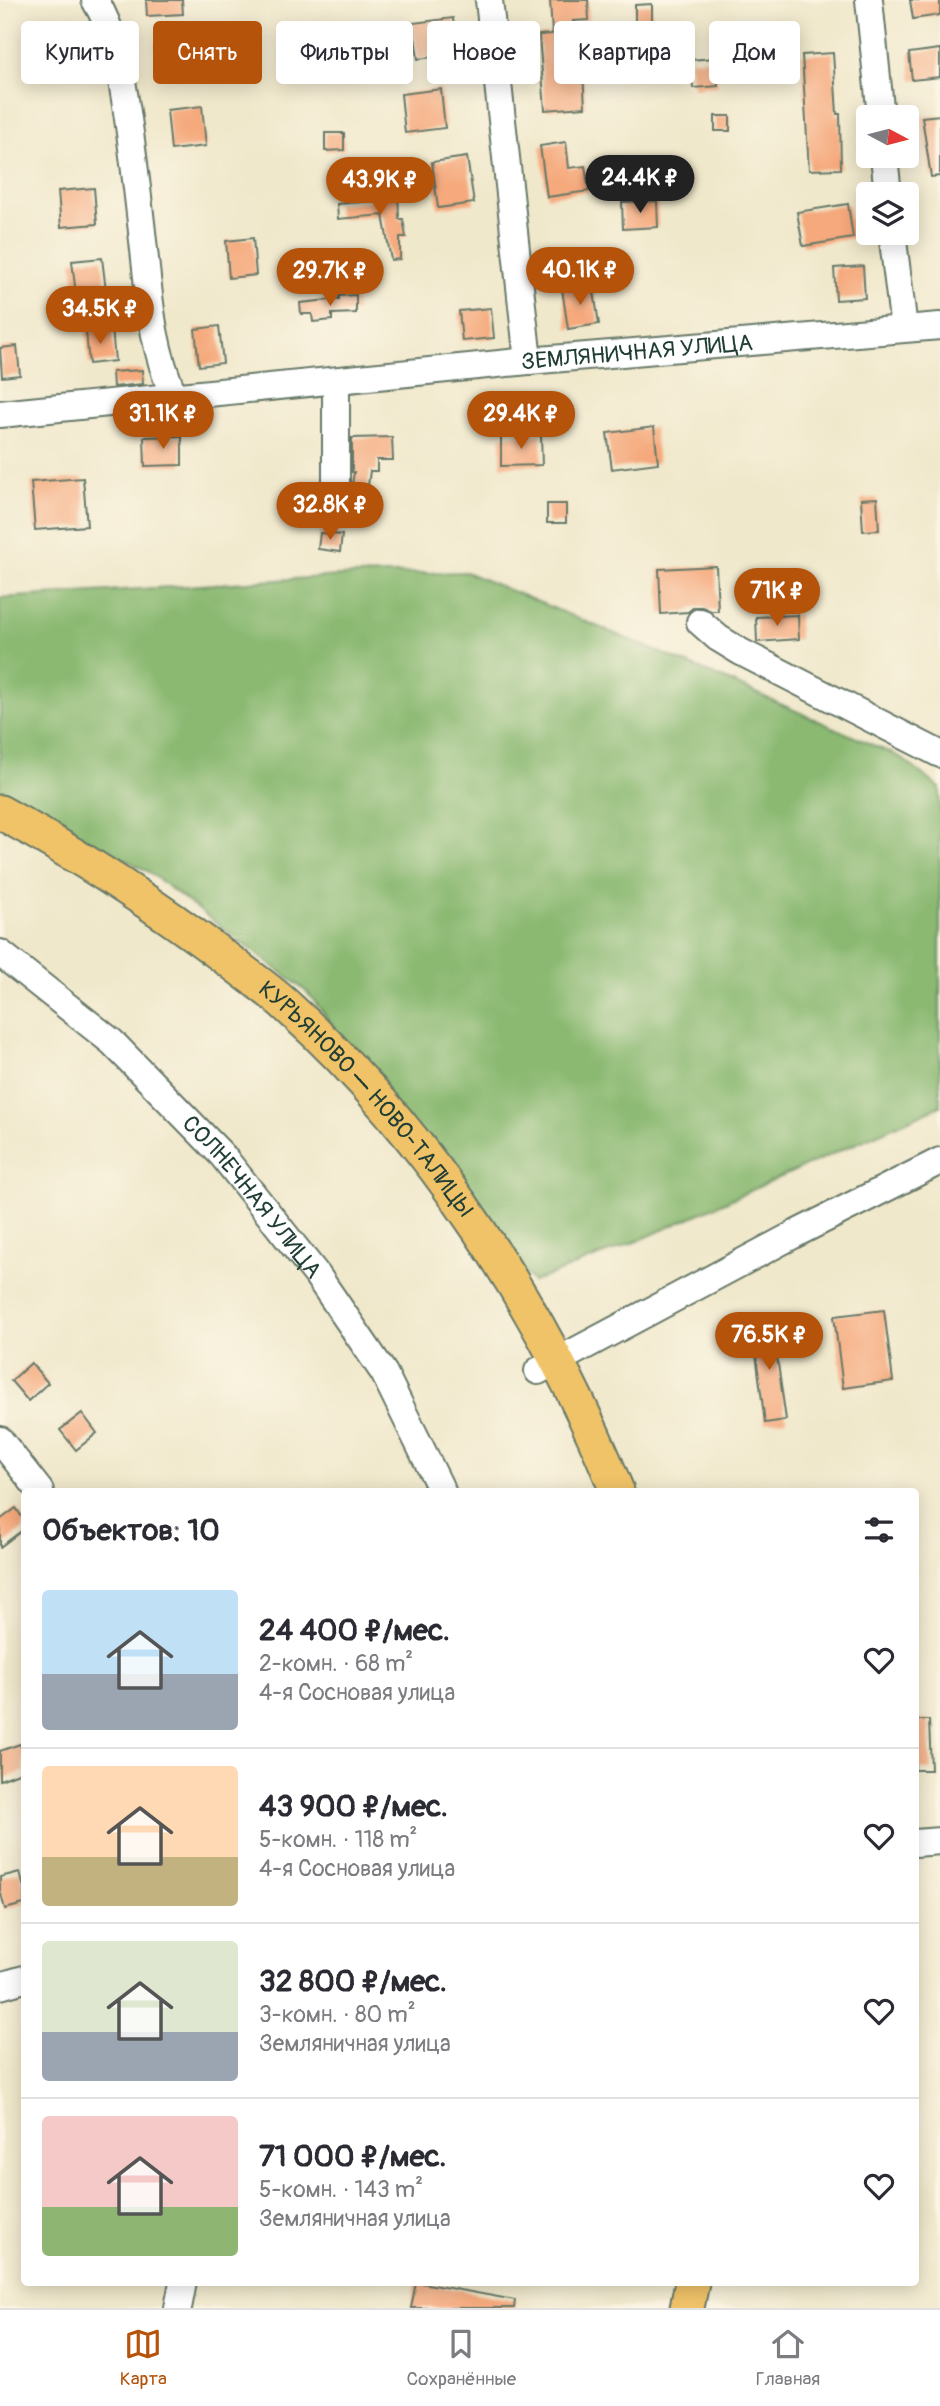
<!DOCTYPE html>
<html lang="ru">
<meta charset="utf-8">
<style>
body{margin:0;font-family:Pangolin,sans-serif;background:#f7f7f7;color:#2b2b33;height:100vh;display:flex;flex-direction:column;font-size:26px;white-space:nowrap}
*{box-sizing:border-box;margin:0}
p{font-size:23px;color:#7c7c81}
.icon{flex:none;width:38px;height:38px;fill:none;stroke:currentColor;stroke-width:2;stroke-linecap:round;stroke-linejoin:round}
.map{position:relative;flex:1;overflow:hidden}
.details{position:absolute;left:21px;top:1488px;width:898px;height:798px;display:flex;flex-direction:column;background:#fff;border-radius:7px;box-shadow:0 4px 18px #0003}
.details>*{flex:none}
.banner{position:absolute;left:21px;top:21px;width:900px;height:63px;display:flex;gap:14px}
.needle{width:46px;rotate:97deg}
.tools{position:absolute;left:856px;top:105px;display:grid;gap:14px}
.tools a{display:grid;place-items:center;width:63px;height:63px;border-radius:7px;background:#fff;box-shadow:0 4px 18px #0003;font-size:35px}
.price{position:absolute;translate:-50% -60px;padding:0 16px;border-radius:24px;background:#b45309;color:#fff;font-size:23px;line-height:46px;filter:drop-shadow(0 2px 4px #0008)}
.price::after{content:'';position:absolute;left:50%;top:42px;width:21px;height:16px;margin-left:-10px;background:inherit;clip-path:polygon(0 0,100% 0,50% 100%)}
.price.current{background:#222;color:#fff}
ul{padding:0;list-style:none}
li{display:flex;align-items:center;gap:21px;height:175px;padding:0 21px}
li+li{border-top:2px solid #e1e1e2}
li span{display:grid;place-items:center;flex:none;width:196px;height:140px;border-radius:7px;color:#555}
li>.icon{margin-inline-start:auto}
span .icon{width:84px;height:84px;fill:#fffc;stroke-width:1}
li b{font-size:30px}
h2{display:flex;justify-content:space-between;align-items:center;height:84px;padding:0 21px;font-size:30px}
.pill{padding:0 24px;border-radius:7px;background:#fff;box-shadow:0 4px 18px #0003;font-size:24px;line-height:63px}
.pill.current{background:#b45309;color:#fff}
.tab-bar{display:flex;justify-content:space-around;align-items:center;height:98px;border-top:2px solid #e1e1e2;background:#fff;font-size:19px;color:#7c7c81}
.tab-bar a{display:grid;justify-items:center;gap:4px}
.tab-bar .current{color:#b45309}
.map>svg:first-child{display:block}
.forest{fill:#8bb972;stroke:#557b53;stroke-width:2}
.building{fill:#f5a97c}
.lines{fill:none;stroke-linecap:round;stroke-linejoin:round}
.minor-casing{stroke:#687969;stroke-width:30}
.major-casing{stroke:#687969;stroke-width:37}
.minor{stroke:#fff;stroke-width:26}
.major{stroke:#f0c369;stroke-width:33}
.labels{text-anchor:middle;dominant-baseline:central;stroke-width:5;stroke-linejoin:round;paint-order:stroke}
.street-label{font-size:23px;fill:#1f3d34;stroke:#fcf5e5}
</style>
<div class="map">
<svg width="940" height="2308" viewBox="0 0 940 2308">
<rect width="100%" height="100%" fill="#fcf5e5"/>
<filter id="ink" filterUnits="userSpaceOnUse"><feTurbulence type="fractalNoise" baseFrequency=".0143" numOctaves="2"/><feDisplacementMap in="SourceGraphic" scale="14" xChannelSelector="R" yChannelSelector="G"/><feConvolveMatrix kernelMatrix="1 2 1 2 8 2 1 2 1" color-interpolation-filters="sRGB"/></filter>
<filter id="wash" filterUnits="userSpaceOnUse"><feTurbulence type="fractalNoise" baseFrequency=".00686" numOctaves="4" result="noise"/><feDisplacementMap in="SourceGraphic" scale="28" xChannelSelector="R" yChannelSelector="G"/><feGaussianBlur stdDeviation="1.57" result="paint"/><feColorMatrix in="noise" values="0 0 0 0 0 0 0 0 0 0 0 0 0 0 0 0 0 1.4 0 .05"/><feComposite in="paint" operator="in"/></filter>
<g filter="url(#wash)">
<rect width="100%" height="100%" fill="#f0e8cb"/>
<path class="forest" d="M466,572L724,679L900,757L940,788V1106L640,1240L533,1282L307,992L149,872L0,793V598L355,575Z"/>
<g id="blocks">
<g class="building">
<path d="M146,0H182L183,14L147,16Z"/>
<path d="M550,0H588L589,20L573,21L577,72H583L585,107L545,110L539,35L552,34Z"/>
<path d="M910,0H940V15L913,19Z"/>
<path d="M652,4V22H635V5Z"/>
<path d="M453,18L457,54L418,59L413,23Z"/>
<path d="M195,39L198,63L158,67L155,43Z"/>
<path d="M940,49V77L912,80L909,53Z"/>
<path d="M833,53L837,114H840L841,169L809,170L802,55Z"/>
<path d="M715,58L718,86L693,88L690,60Z"/>
<path d="M441,89L445,128L405,133L401,94Z"/>
<path d="M202,106L206,146L171,150L167,110Z"/>
<path d="M940,115V176L931,177L922,117Z"/>
<rect x="715" y="116" width="15" height="15"/>
<path d="M325,133H344V150L325,151Z"/>
<path d="M566,142L569,168L585,166L589,191L547,197L540,146Z"/>
<path d="M467,157L474,203L438,208L432,162Z"/>
<path d="M94,188L97,224L61,227L58,191Z"/>
<path d="M383,190H398L399,219H403L406,237H400V259L391,260L383,215L338,219L337,204L384,200Z"/>
<path d="M657,201L658,227L623,229L622,202Z"/>
<path d="M848,204L853,238L803,246L797,212Z"/>
<path d="M253,238L256,275L229,278L226,241Z"/>
<path d="M102,258L107,299L77,303L72,261Z"/>
<path d="M863,266L865,298L836,300L834,268Z"/>
<path d="M593,285L599,324L568,329L562,289Z"/>
<path d="M356,295V313L332,314V320L313,322L312,314H301L300,303L339,299V296Z"/>
<path d="M491,308L494,338L462,341L459,311Z"/>
<path d="M219,326L223,363L199,366L195,329Z"/>
<path d="M112,328L115,361L89,364L86,331Z"/>
<path d="M17,346L20,375L2,377L0,348Z"/>
<path d="M142,370L143,384L113,387L112,372Z"/>
<path d="M654,427L658,463L612,469L607,433Z"/>
<path d="M541,435L542,465L501,466V436Z"/>
<path d="M182,436V465L145,466L144,437Z"/>
<path d="M392,437L393,460H377V471H370L363,521L347,519L354,472H352V438Z"/>
<path d="M83,478L87,526L35,530L31,482Z"/>
<path d="M877,498L879,530L863,531L861,499Z"/>
<rect x="547" y="504" width="19" height="19"/>
<path d="M320,533L342,535L340,552L318,549Z"/>
<path d="M716,566L718,611H711L702,607H694L688,612L661,614L659,569Z"/>
<path d="M798,615L799,639L757,642L756,617Z"/>
<path d="M884,1310L893,1381L843,1388L834,1316Z"/>
<path d="M772,1321L786,1420L765,1423L752,1324Z"/>
<path d="M31,1363L48,1383L28,1401L11,1381Z"/>
<path d="M82,1413L97,1433L76,1450L60,1430Z"/>
<path d="M16,1508L24,1520V1529L0,1547V1520Z"/>
<path d="M915,1720H929L931,1770H915Z"/>
<path d="M20,1744L24,1756V1771L0,1780V1751Z"/>
<path d="M20,1872L24,1888V1904L5,1909L0,1890V1877Z"/>
<path d="M416,2282L515,2300L514,2308H411Z"/>
</g>
</g>
</g>
<g filter="url(#ink)">
<use href="#blocks" fill-opacity="0" stroke="#687969" stroke-width="2"/>
<g class="lines">
<defs>
<g id="minor">
<path d="M95,0C116,34 121,74 127,112C134,158 139,204 144,250C150,303 152,346 174,396"/>
<path d="M489,0L528,361"/>
<path d="M869,0L881,117"/>
<path d="M884,156L888,194"/>
<path d="M892,233L904,328"/>
<path d="M336,381V496"/>
<path id="s1" d="M0,414L528,361L940,326"/>
<path d="M700,622L718,638L741,652L940,754"/>
<path id="s2" d="M0,953L112,1042L222,1155L317,1275L384,1373L442,1491"/>
<path d="M538,1371L797,1233L940,1161"/>
<path d="M0,1440L40,1491"/>
<path d="M915,1843L940,1841"/>
<path d="M0,1986L24,1979"/>
<path d="M178,2308L183,2282"/>
</g>
<g id="major">
<path id="s3" d="M0,812C80,856 158,907 231,962C250,977 271,991 289,1008C431,1136 546,1314 617,1491"/>
<path d="M687,2308L692,2282"/>
</g>
</defs>
<use href="#minor" class="minor-casing"/>
<use href="#major" class="major-casing"/>
<use href="#minor" class="minor"/>
<use href="#major" class="major"/>
</g>
</g>
<g class="labels">
<g class="street-label">
<text stroke="none"><textPath href="#s1" startOffset="640">ЗЕМЛЯНИЧНАЯ УЛИЦА</textPath></text>
<text stroke="none"><textPath href="#s3" startOffset="469">КУРЬЯНОВО — НОВО-ТАЛИЦЫ</textPath></text>
<text stroke="none"><textPath href="#s2" startOffset="352">СОЛНЕЧНАЯ УЛИЦА</textPath></text>
</g>
</g>
</svg>
<div class="tools">
<a><svg class="needle" viewBox="-14 -14 28 28"><path d="M0-13l5 13h-10z" fill="#e53935"/><path d="M0 13l5-13h-10z" fill="#7c7c81"/></svg></a>
<a><svg class="icon" aria-label="layers" viewBox="0 0 24 24"><path d="M12 4l9 5-9 5-9-5zM3 14l9 5 9-5"/></svg></a>
</div>
<b class="price current" style="left:640px;top:215px">24.4K ₽</b>
<b class="price" style="left:380px;top:217px">43.9K ₽</b>
<b class="price" style="left:580px;top:307px">40.1K ₽</b>
<b class="price" style="left:330px;top:308px">29.7K ₽</b>
<b class="price" style="left:100px;top:346px">34.5K ₽</b>
<b class="price" style="left:163px;top:451px">31.1K ₽</b>
<b class="price" style="left:521px;top:451px">29.4K ₽</b>
<b class="price" style="left:330px;top:542px">32.8K ₽</b>
<b class="price" style="left:777px;top:628px">71K ₽</b>
<b class="price" style="left:769px;top:1372px">76.5K ₽</b>
<div class="banner">
<a class="pill">Купить</a>
<a class="pill current">Снять</a>
<a class="pill">Фильтры</a>
<a class="pill">Новое</a>
<a class="pill">Квартира</a>
<a class="pill">Дом</a>
</div>
<section class="details">
<h2>Объектов: 10<svg class="icon" aria-label="filters" viewBox="0 0 24 24"><path d="M4 7h16M4 17h16"/><circle cx="9" cy="7" r="2"/><circle cx="15" cy="17" r="2"/></svg></h2>
<ul>
<li><span style="background:linear-gradient(#bfe0f5 60%,#9aa5b1 0)"><svg class="icon" aria-label="home" viewBox="0 0 24 24"><path d="M3 11l9-7 9 7M6 9v11h12V9"/></svg></span><div><b>24 400 ₽/мес.</b><p>2-комн. · 68 m²</p><p>4-я Сосновая улица</p></div><svg class="icon" aria-label="heart" viewBox="0 0 24 24"><path d="M12 20l-8-8c-3-5 5-10 8-4 3-6 11-1 8 4z"/></svg></li>
<li><span style="background:linear-gradient(#ffd9b3 65%,#c2b280 0)"><svg class="icon" aria-label="home" viewBox="0 0 24 24"><path d="M3 11l9-7 9 7M6 9v11h12V9"/></svg></span><div><b>43 900 ₽/мес.</b><p>5-комн. · 118 m²</p><p>4-я Сосновая улица</p></div><svg class="icon" aria-label="heart" viewBox="0 0 24 24"><path d="M12 20l-8-8c-3-5 5-10 8-4 3-6 11-1 8 4z"/></svg></li>
<li><span style="background:linear-gradient(#dfe7d0 65%,#9aa5b1 0)"><svg class="icon" aria-label="home" viewBox="0 0 24 24"><path d="M3 11l9-7 9 7M6 9v11h12V9"/></svg></span><div><b>32 800 ₽/мес.</b><p>3-комн. · 80 m²</p><p>Земляничная улица</p></div><svg class="icon" aria-label="heart" viewBox="0 0 24 24"><path d="M12 20l-8-8c-3-5 5-10 8-4 3-6 11-1 8 4z"/></svg></li>
<li><span style="background:linear-gradient(#f6c9c9 65%,#8fb573 0)"><svg class="icon" aria-label="home" viewBox="0 0 24 24"><path d="M3 11l9-7 9 7M6 9v11h12V9"/></svg></span><div><b>71 000 ₽/мес.</b><p>5-комн. · 143 m²</p><p>Земляничная улица</p></div><svg class="icon" aria-label="heart" viewBox="0 0 24 24"><path d="M12 20l-8-8c-3-5 5-10 8-4 3-6 11-1 8 4z"/></svg></li>
</ul>
</section>
</div>
<nav class="tab-bar">
<a class="current"><svg class="icon" aria-label="map" viewBox="0 0 24 24"><path d="M3 6l6-2 6 2 6-2v14l-6 2-6-2-6 2zM9 4v14M15 6v14"/></svg>Карта</a>
<a><svg class="icon" aria-label="saved" viewBox="0 0 24 24"><path d="M7 4h10v16l-5-4-5 4z"/></svg>Сохранённые</a>
<a><svg class="icon" aria-label="home" viewBox="0 0 24 24"><path d="M3 11l9-7 9 7M6 9v11h12V9"/></svg>Главная</a>
</nav>
